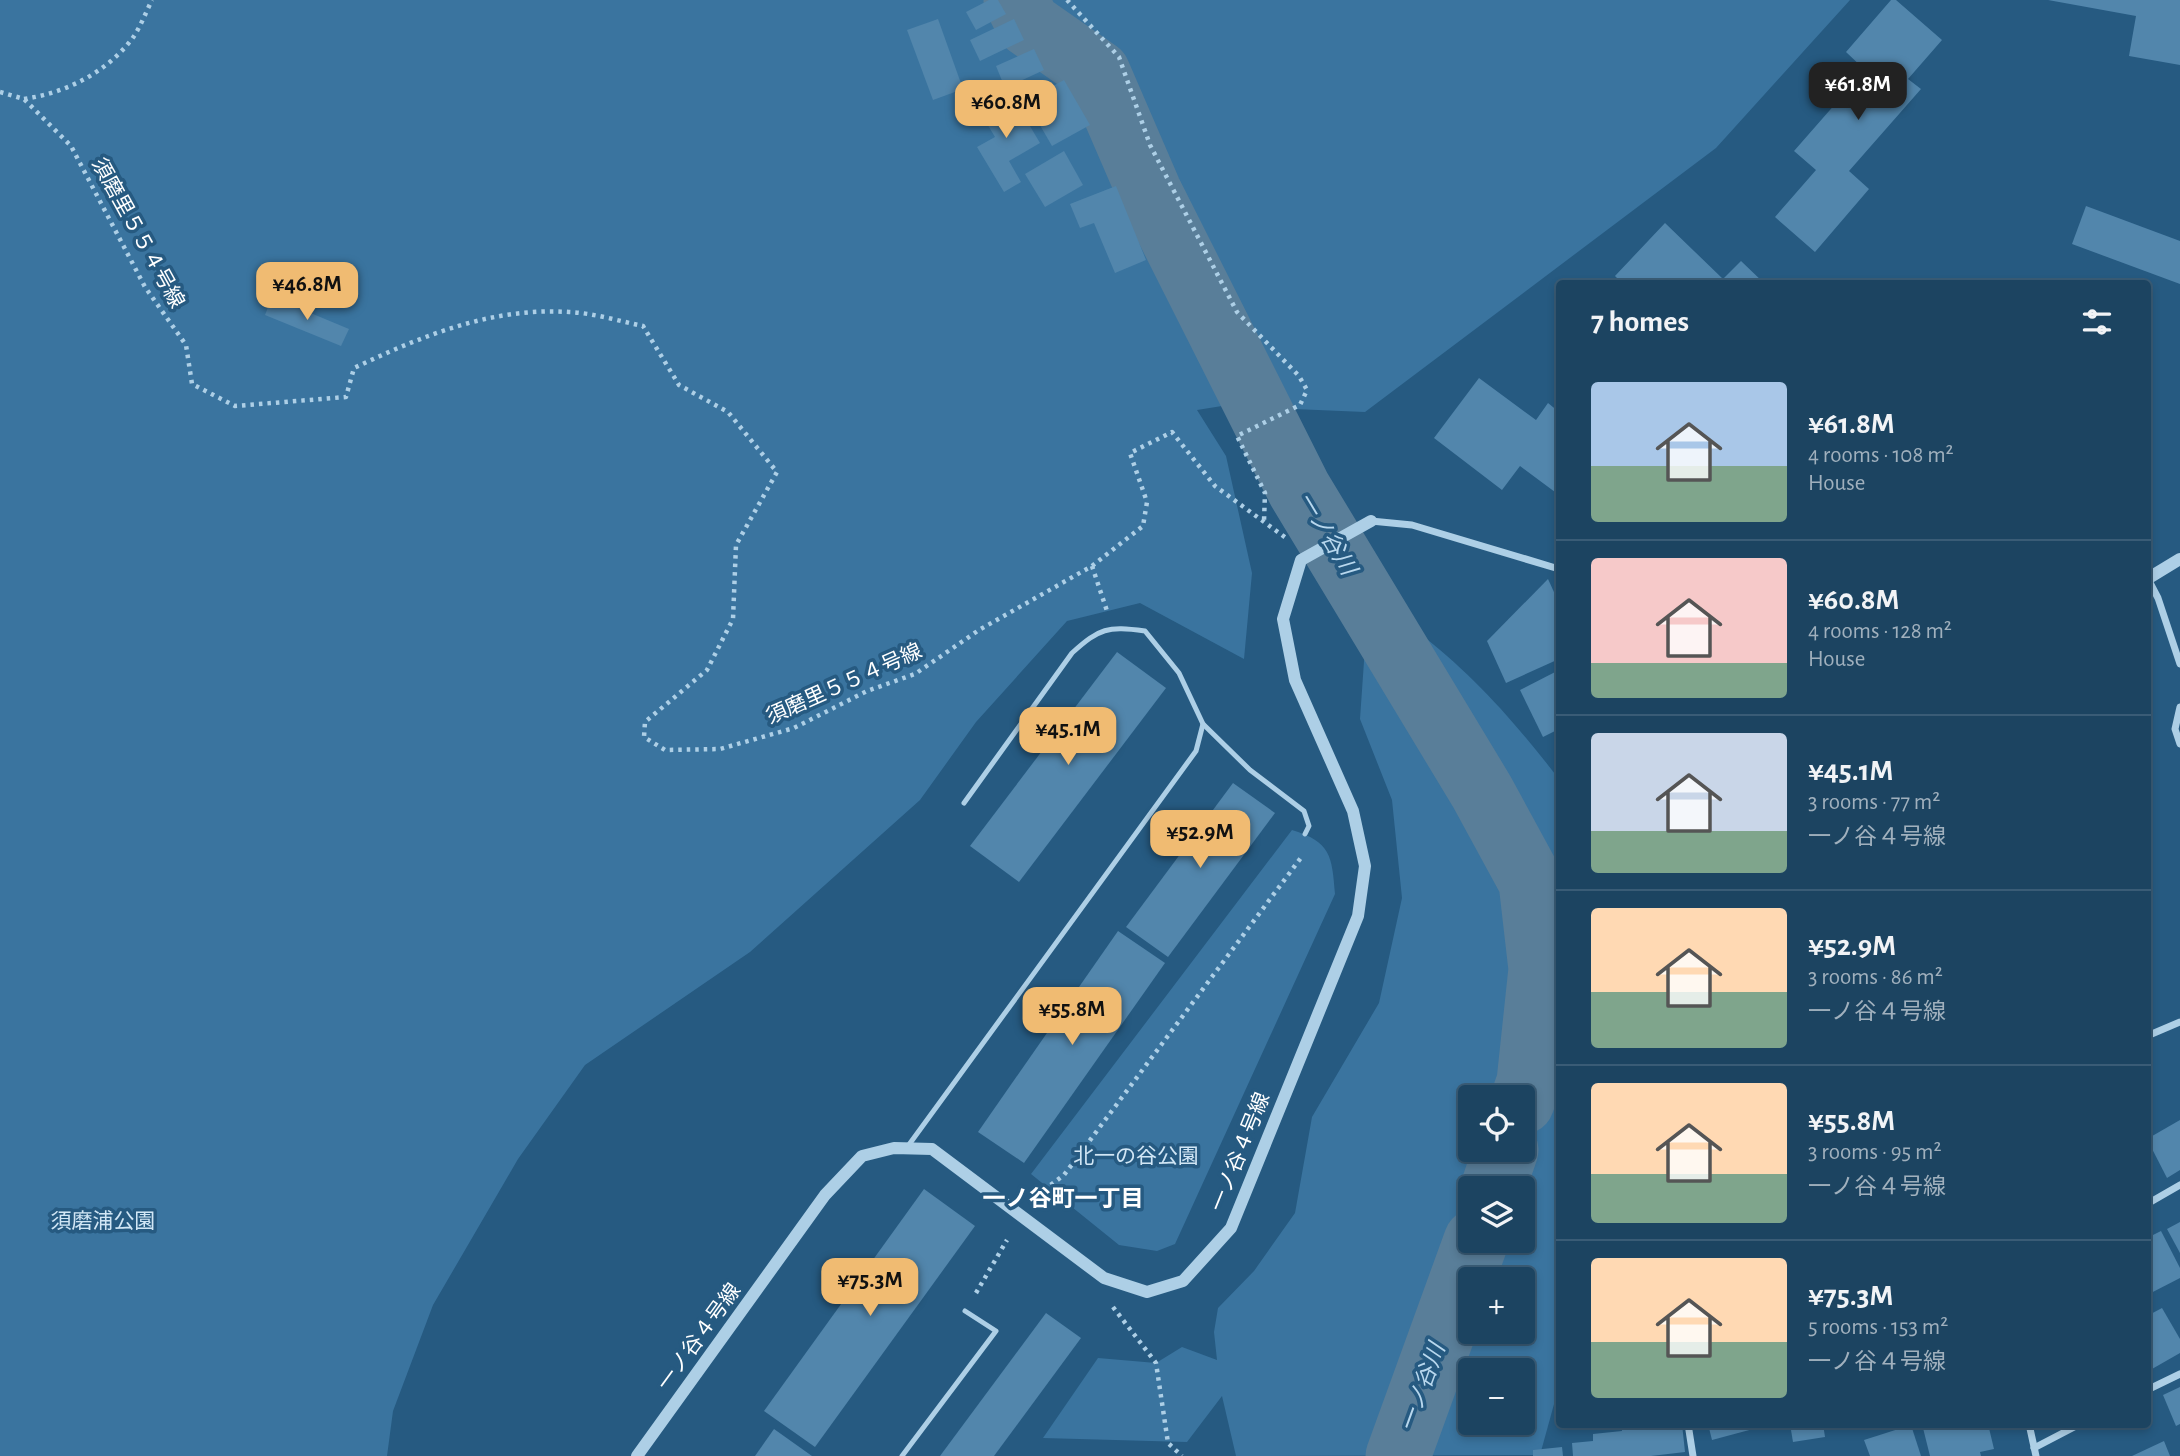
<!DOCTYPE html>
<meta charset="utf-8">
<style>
body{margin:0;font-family:"Alegreya Sans","Noto Sans JP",sans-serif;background:#254b67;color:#f1f3f6;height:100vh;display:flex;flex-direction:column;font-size:26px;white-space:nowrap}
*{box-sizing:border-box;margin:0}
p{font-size:23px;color:#a0b0bd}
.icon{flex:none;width:38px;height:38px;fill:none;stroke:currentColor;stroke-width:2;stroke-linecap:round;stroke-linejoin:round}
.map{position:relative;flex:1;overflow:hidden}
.panel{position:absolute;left:1556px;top:280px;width:595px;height:1148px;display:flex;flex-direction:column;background:#1c4461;border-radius:7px;box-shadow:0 4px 10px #0003,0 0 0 2px #3a5c76}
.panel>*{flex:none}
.tools{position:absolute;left:1458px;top:1085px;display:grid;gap:14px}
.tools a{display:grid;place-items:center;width:77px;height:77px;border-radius:7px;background:#1c4461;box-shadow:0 4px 10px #0003,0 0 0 2px #3a5c76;font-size:35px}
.price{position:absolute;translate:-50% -60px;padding:0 16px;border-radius:14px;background:#f0bb72;color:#111;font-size:23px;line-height:46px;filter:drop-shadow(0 2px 4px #0008)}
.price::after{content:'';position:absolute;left:50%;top:42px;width:21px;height:16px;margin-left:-10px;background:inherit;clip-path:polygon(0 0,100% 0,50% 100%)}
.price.current{background:#222;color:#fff}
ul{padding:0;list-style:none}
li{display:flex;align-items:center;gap:21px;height:175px;padding:0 35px}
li+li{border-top:2px solid #3a5c76}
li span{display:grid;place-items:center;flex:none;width:196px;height:140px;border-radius:7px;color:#555}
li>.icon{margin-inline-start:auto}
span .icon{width:84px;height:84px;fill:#fffc;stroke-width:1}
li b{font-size:30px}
h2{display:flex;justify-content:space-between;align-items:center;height:84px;padding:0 35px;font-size:30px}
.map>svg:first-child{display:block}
.green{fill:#3a749f;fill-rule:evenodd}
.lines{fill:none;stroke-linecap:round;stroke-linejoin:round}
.river{stroke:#597e99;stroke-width:65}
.building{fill:#5286ac}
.path{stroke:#adcfe6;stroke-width:4.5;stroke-dasharray:3.5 5;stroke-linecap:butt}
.service{stroke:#adcfe6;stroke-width:5}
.minor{stroke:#adcfe6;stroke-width:7}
.tertiary{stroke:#adcfe6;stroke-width:12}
.labels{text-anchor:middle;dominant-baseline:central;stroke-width:7;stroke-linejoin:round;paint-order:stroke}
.street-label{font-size:21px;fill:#fff;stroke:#265a81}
.park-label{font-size:21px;fill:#d1e6f5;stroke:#265a81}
.water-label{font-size:23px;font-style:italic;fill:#b9d8ee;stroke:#265a81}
.neighbourhood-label{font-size:23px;font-weight:bold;fill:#fff;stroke:#265a81}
</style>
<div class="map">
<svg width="2180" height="1456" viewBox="0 0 2180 1456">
<rect width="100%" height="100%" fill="#265a81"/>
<g class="green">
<path d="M0,0H1850L1716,148L1365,412L1222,406L1197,410L1226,456L1252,573L1244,659L1140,603L1067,621L976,722L920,800L750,952L585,1065L518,1159L433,1305L393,1411L387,1456H0Z"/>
<path d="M1414,629C1474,675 1513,720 1559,779V1386L1540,1455L1236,1456L1222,1396L1187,1442L1043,1438L1098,1358L1156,1363L1182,1347L1217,1360L1214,1332L1218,1308L1254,1271L1295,1213L1312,1117L1379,1003L1402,898L1392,800L1360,719L1365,647ZM1470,1097H1522V1150H1470ZM1470,1188H1522V1241H1470ZM1470,1279H1522V1332H1470ZM1470,1370H1522V1423H1470Z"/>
<path d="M1292,830C1331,842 1332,856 1335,894L1175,1244L1157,1251L1119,1245L1031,1174Z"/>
</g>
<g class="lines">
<g class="river">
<path d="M1016,0L1028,24L1098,73L1149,191L1299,489L1482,792L1531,882L1541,969L1529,1082L1522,1102"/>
<path d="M1493,1188L1506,1150"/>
<path d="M1398,1456L1476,1241"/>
</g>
</g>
<g class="building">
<path d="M989,0H998L1006,14L976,30L966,12Z"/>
<path d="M1891,0H1896L1942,40L1908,79L1921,89L1849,171L1869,189L1815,252L1775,217L1816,170L1794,151L1865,70L1846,52Z"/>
<path d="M2048,0H2180V65L2129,56L2136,16Z"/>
<path d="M938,19L963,89L933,100L907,30Z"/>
<path d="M1014,19L1024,40L980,61L970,40Z"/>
<path d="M1034,49L1044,70L1005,88L996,66Z"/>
<path d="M1064,80L1090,125L1052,146L1026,101Z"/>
<path d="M1011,94L1040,143L1009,161L1021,182L1004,192L977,147L995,137L980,112Z"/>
<path d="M1064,151L1083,185L1045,207L1025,174Z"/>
<path d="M1116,186L1146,260L1115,273L1094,223L1080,228L1070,204Z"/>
<path d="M2086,206L2180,241V284L2072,244Z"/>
<path d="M1665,223L1723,279L1741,261L1765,284H1623L1615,276Z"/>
<path d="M272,297L349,329L341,346L265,315Z"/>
<path d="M1479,378L1536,420L1548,403L1559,412V495L1520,466L1502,490L1434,438Z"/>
<path d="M1548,579L1559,603V659L1506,683L1487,641Z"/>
<path d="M1117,652L1166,688L1019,882L970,846Z"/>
<path d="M1559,670V729L1543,737L1520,690Z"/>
<path d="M1233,783L1275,813L1168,957L1126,927Z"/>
<path d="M1118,931L1165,963L1024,1163L978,1132Z"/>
<path d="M2180,1120V1170L2167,1178L2147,1139Z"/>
<path d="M924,1189L975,1226L815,1447L764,1411Z"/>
<path d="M2180,1222V1253L2167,1229Z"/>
<path d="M2161,1231L2180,1268V1278L2147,1295V1238Z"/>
<path d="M2162,1308L2180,1339V1353L2152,1369L2147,1360V1316Z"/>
<path d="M1046,1313L1081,1338L994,1456H940Z"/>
<path d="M2180,1387V1424L2176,1426L2163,1395Z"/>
<path d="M1621,1424H1682L1685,1452L1651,1456H1573L1572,1443L1593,1441V1434L1622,1431Z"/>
<path d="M1708,1424H1768V1425L1712,1440Z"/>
<path d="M1790,1424H1823L1825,1437L1793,1442Z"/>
<path d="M1922,1424H1988L1994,1449L1980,1452L1981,1456H1930Z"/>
<path d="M1911,1425L1921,1456H1870L1864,1440Z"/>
<path d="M774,1429L812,1456H755Z"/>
<path d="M2164,1441L2170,1456H2132Z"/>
<path d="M1562,1447L1563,1456H1533V1450Z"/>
</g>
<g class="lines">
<g class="path">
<path d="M1067,0L1119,57L1150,145L1237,312L1299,376L1307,390L1300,405L1237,436L1265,493L1264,521"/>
<path d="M0,92L24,99L71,146L145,287L186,345L192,384L235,406L346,397L354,368C422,336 491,307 569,312C593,313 619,321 643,326L679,385L728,412L777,472L736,545L733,619L707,670L645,722L644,737L665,750L720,749L794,728L867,691L915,674L979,630L1092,566L1143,526L1147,502L1130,453L1172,432L1215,486L1286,538"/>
<path d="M24,99C65,93 106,73 132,39C140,28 146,12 152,0"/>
<path d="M1092,566L1107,611"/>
<path d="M1037,1195L1064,1175L1303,855"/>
<path d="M976,1293L1007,1240"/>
<path d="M1113,1307L1156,1363L1168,1443L1182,1456"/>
</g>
<g class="service">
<path d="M1203,724L1250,770L1304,811L1309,826L1305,834"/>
<path d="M908,1146L1196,751L1203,724L1179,673L1145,631C1107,626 1100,628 1072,653L964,803"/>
<path d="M902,1456L996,1331L965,1311"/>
</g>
<g class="minor">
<path d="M1371,521L1412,525L1559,569"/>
<path d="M2148,579L2158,598L2180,664"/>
<path d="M2180,707L2175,729L2180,744"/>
<path d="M2147,1036L2180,1022"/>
<path d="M2147,1204L2180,1185"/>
<path d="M2147,1390L2180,1374"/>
<path d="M1688,1424L1693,1456"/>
<path d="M2029,1424L2036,1456"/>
<path d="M2034,1448L2080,1424"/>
</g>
<g class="tertiary">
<path d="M2147,579L2180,559"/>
<path d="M637,1456L825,1195L862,1156L894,1148L932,1149L1104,1278L1147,1292L1183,1281L1231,1228L1358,916L1365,866L1353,811L1295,680L1283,619L1301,560L1371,521"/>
</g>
</g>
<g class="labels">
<g class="street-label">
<text transform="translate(138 233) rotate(61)">須磨里５５４号線</text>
<text transform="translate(844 684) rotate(-24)">須磨里５５４号線</text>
<text transform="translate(1240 1152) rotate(-68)">一ノ谷４号線</text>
<text transform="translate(699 1337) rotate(-54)">一ノ谷４号線</text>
</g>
<g class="park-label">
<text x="1136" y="1156">北一の谷公園</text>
<text x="103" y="1221">須磨浦公園</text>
</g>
<g class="water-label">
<text transform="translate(1326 534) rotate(59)">一ノ谷川</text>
<text transform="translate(1423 1388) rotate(-70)">一ノ谷川</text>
</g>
<g class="neighbourhood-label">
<text x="1063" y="1199">一ノ谷町一丁目</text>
</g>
</g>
</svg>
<div class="tools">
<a><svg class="icon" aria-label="locate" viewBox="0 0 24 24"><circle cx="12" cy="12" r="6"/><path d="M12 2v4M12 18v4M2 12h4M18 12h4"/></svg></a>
<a><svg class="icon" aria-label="layers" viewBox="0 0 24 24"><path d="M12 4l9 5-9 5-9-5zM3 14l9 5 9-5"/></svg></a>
<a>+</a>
<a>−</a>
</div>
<b class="price current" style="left:1858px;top:122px">¥61.8M</b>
<b class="price" style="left:1006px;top:140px">¥60.8M</b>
<b class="price" style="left:307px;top:322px">¥46.8M</b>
<b class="price" style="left:1068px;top:767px">¥45.1M</b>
<b class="price" style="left:1200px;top:870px">¥52.9M</b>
<b class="price" style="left:1072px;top:1047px">¥55.8M</b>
<b class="price" style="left:870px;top:1318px">¥75.3M</b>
<section class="panel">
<h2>7 homes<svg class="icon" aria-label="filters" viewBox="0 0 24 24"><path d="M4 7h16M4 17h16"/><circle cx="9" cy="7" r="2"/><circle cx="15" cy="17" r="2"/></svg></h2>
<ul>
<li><span style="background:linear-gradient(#a9c7e8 60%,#7fa58c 0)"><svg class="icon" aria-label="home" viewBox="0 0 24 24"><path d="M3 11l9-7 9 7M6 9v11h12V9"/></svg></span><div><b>¥61.8M</b><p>4 rooms · 108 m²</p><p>House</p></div></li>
<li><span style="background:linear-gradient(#f6c9c9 75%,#7fa58c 0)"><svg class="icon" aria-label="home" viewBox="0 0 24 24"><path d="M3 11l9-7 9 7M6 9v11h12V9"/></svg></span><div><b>¥60.8M</b><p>4 rooms · 128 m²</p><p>House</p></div></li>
<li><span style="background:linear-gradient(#c9d6e8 70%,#7fa58c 0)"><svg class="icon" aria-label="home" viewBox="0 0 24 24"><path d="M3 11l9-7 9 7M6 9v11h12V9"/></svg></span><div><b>¥45.1M</b><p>3 rooms · 77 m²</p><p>一ノ谷４号線</p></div></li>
<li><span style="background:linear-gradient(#ffd9b3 60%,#7fa58c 0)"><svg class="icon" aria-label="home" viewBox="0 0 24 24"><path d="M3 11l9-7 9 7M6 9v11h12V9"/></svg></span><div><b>¥52.9M</b><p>3 rooms · 86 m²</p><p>一ノ谷４号線</p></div></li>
<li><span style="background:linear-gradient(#ffd9b3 65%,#7fa58c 0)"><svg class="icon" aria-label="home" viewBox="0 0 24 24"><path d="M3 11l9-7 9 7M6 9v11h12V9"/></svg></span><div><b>¥55.8M</b><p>3 rooms · 95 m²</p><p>一ノ谷４号線</p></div></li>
<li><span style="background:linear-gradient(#ffd9b3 60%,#7fa58c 0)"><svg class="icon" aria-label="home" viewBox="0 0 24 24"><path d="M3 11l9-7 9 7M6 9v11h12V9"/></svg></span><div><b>¥75.3M</b><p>5 rooms · 153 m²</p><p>一ノ谷４号線</p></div></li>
</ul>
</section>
</div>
